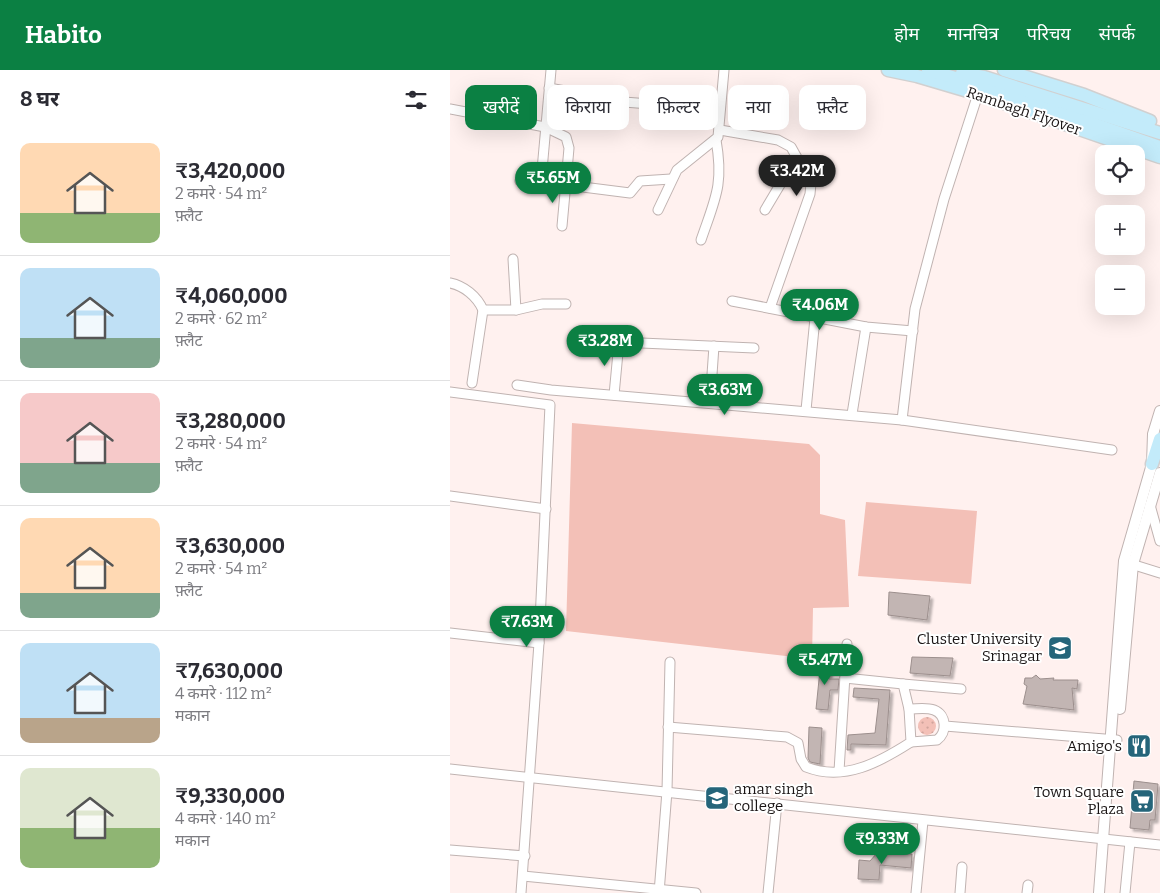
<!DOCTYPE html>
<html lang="hi">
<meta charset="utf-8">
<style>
body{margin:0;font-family:Bitter,"Noto Sans Devanagari",serif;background:#f2f2f3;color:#2b2b33;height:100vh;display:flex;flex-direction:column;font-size:19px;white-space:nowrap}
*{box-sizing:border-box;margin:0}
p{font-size:16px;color:#7c7c81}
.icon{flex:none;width:28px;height:28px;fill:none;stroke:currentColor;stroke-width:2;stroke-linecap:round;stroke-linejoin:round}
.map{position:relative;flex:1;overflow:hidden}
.side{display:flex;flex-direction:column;background:#fff;width:450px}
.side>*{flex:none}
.hud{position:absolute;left:15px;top:15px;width:475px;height:45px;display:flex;gap:10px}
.buttons{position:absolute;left:645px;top:75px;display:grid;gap:10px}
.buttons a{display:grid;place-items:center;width:50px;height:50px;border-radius:10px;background:#fff;box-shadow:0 5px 20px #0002;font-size:25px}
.price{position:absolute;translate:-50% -42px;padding:0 11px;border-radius:18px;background:#0b8043;color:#fff;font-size:16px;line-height:32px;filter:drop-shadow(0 1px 2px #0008)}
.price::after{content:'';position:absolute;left:50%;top:30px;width:15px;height:11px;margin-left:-8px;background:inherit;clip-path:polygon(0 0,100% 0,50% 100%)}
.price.selected{background:#222;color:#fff}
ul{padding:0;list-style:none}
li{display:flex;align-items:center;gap:15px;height:125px;padding:0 20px}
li+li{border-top:1px solid #e1e1e2}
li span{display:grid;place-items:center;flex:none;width:140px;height:100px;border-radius:10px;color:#555}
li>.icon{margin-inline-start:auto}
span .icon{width:60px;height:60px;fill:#fffc;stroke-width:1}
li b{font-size:21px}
h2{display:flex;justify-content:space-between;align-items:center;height:60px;padding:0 20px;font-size:21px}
.pill{padding:0 18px;border-radius:10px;background:#fff;box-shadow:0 5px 20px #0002;font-size:18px;line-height:45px}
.pill.selected{background:#0b8043;color:#fff}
header{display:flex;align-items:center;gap:30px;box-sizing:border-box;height:70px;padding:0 25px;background:#0b8043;color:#fff}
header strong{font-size:24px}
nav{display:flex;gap:28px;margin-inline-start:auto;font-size:18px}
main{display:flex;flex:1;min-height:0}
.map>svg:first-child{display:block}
.grass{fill:url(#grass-dots)}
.garden{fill:#f3c0b7}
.building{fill:#c2b5b3;stroke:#9c8f8d;filter:url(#shadow)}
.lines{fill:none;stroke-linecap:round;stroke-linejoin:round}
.minor-casing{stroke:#c0b3b1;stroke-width:11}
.tertiary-casing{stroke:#c0b3b1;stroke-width:12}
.primary-casing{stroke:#d1d0d0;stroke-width:15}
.minor{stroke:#fff;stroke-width:9}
.tertiary{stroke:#fff;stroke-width:10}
.primary{stroke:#c3ebfa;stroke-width:12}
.labels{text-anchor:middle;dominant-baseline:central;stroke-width:4;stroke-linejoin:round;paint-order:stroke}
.street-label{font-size:15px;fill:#1a1515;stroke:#fff}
.poi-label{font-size:15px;fill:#1a1515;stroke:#fff;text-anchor:end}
</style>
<header>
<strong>Habito</strong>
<nav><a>होम</a><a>मानचित्र</a><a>परिचय</a><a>संपर्क</a></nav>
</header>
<main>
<section class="side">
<h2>8 घर<svg class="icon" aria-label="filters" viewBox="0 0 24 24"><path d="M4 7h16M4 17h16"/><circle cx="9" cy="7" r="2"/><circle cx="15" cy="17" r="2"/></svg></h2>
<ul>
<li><span style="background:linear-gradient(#ffd9b3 70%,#8fb573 0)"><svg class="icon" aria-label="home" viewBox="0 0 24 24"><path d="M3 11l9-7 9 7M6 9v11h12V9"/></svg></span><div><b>₹3,420,000</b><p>2 कमरे · 54 m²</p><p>फ़्लैट</p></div></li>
<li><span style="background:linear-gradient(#bfe0f5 70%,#7fa58c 0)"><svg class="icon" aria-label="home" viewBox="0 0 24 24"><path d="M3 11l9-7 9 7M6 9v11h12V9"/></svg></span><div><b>₹4,060,000</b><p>2 कमरे · 62 m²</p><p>फ़्लैट</p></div></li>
<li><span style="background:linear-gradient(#f6c9c9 70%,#7fa58c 0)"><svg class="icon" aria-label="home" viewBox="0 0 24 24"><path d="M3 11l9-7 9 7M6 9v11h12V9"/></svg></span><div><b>₹3,280,000</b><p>2 कमरे · 54 m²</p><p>फ़्लैट</p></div></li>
<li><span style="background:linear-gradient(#ffd9b3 75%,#7fa58c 0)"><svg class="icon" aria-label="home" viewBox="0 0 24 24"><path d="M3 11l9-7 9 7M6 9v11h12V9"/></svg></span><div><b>₹3,630,000</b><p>2 कमरे · 54 m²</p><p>फ़्लैट</p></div></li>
<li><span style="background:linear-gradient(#bfe0f5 75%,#b9a48a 0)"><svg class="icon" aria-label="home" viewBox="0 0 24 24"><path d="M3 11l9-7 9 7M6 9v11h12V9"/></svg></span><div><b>₹7,630,000</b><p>4 कमरे · 112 m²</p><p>मकान</p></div></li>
<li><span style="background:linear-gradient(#dfe7d0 60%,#8fb573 0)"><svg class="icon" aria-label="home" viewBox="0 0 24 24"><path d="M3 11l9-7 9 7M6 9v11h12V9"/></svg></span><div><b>₹9,330,000</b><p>4 कमरे · 140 m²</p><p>मकान</p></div></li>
</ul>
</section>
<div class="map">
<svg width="710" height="823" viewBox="0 0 710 823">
<defs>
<pattern id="grass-dots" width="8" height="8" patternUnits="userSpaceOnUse" patternTransform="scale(1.25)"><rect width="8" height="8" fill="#f3c0b7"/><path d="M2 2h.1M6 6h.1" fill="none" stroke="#d0a49c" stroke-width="1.8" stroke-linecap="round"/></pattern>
<filter id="shadow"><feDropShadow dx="3" dy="3" stdDeviation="1" flood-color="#0004"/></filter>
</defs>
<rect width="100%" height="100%" fill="#fff1ef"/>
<circle class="grass" cx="477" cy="656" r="9"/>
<g class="garden">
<path d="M122,353L359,374L370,385V444L395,450L399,537L363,538L362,589L116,561Z"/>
<path d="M416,432L527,441L521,514L408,506Z"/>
</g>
<g class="building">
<path d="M439,522L480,526L477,550L438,545Z"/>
<path d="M462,587L503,588L500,606L460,603Z"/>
<path d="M371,590L380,591L379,609H389L388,620H380L378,640L366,639Z"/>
<path d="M586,605L590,609L604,608L603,610H628L627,619L622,618L624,640L573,634L577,616L574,614L575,608H582Z"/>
<path d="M404,618L440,620L436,675L401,674V680H397L398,665L425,663L429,629L403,627Z"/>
<path d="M359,657L372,658L370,694L360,692L358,688Z"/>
<path d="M684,711L708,714L705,750H700L699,760L680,758Z"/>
<path d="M427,783L462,784L461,798L430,795L429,810L408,809L409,790L420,791Z"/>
</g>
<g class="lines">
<defs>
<g id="minor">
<path d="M99,18L174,32L225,36"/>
<path d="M0,39L95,57L116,67L119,78L112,156"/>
<path d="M270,60L328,70L341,77L361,113L360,124L320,238"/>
<path d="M70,111L89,106L92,100L101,0"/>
<path d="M117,115L180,123L190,111L221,109"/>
<path d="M208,140L227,100L268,67L274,0"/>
<path d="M315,140L346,88"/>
<path d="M251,170C265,129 274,115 266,70"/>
<path d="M63,189L66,240"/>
<path d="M0,213C14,216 27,226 33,240"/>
<path d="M282,231L416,257L463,261"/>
<path d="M22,313L33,240H66L92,234H116"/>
<path d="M67,315L101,320L452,350L662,380"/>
<path d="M0,322L100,335L89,573L71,823"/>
<path d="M164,325L169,272L304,278"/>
<path d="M260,333L264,276"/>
<path d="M356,340L365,248"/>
<path d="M402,344L416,257"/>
<path d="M452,350L465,239L494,129L528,24"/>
<path d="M0,426L96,439"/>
<path d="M700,435L710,471"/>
<path d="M678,493L710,503"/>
<path d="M0,563L89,573"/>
<path d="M453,614L511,619"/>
<path d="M459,639C467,639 476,637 484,640C497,645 497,663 487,670L461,672"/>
<path d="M495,656L667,670"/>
<path d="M218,657L337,667L348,673L351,689L356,697C394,712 430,692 461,672L459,639L453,614L395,608"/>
<path d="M0,699L710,775"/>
<path d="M389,701L397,574"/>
<path d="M0,780L75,786"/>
<path d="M73,806L246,823"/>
<path d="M209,823L217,721L220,592"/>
<path d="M318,823L327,733"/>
<path d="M466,823L473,751"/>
<path d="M510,823L512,797"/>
<path d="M577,823L578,815"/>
<path d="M675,823L680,772"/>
</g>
<g id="tertiary">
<path d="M670,639L683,494L710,403"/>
<path d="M649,823L674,491L702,394L703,364L710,341"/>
</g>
<g id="primary">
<path d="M438,0L467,6L528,24L710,87"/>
<path d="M478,0L550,21L710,77"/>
<path d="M554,0L634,25L700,51"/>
<path d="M512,3L534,7L710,63"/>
<path d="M702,394L710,369"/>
</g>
</defs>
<use href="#minor" class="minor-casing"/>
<use href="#tertiary" class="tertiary-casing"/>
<use href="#primary" class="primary-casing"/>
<use href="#minor" class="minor"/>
<use href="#tertiary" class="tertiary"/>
<use href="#primary" class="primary"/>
</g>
<defs>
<symbol id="university-square" viewBox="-11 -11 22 22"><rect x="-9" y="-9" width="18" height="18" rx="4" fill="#25657a" stroke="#fff"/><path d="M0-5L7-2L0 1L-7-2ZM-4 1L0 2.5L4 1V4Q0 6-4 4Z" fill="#fff"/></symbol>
<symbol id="restaurant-square" viewBox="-11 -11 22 22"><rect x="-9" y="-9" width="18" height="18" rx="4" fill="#25657a" stroke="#fff"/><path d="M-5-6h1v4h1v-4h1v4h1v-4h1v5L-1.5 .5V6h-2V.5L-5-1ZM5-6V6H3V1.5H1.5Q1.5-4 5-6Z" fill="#fff"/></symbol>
<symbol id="supermarket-square" viewBox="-11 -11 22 22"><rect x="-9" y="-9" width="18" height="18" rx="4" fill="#25657a" stroke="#fff"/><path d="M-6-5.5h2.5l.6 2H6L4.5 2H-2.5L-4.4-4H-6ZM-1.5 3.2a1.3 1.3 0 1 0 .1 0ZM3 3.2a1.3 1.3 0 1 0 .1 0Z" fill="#fff"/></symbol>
</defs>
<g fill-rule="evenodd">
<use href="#university-square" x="596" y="564" width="28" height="28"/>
<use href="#restaurant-square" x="675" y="662" width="28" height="28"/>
<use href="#university-square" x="253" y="714" width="28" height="28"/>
<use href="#supermarket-square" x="678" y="717" width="28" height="28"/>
</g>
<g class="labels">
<g class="street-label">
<text transform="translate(574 41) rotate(19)">Rambagh Flyover</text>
</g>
<g class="poi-label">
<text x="592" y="569">Cluster University<tspan x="592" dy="17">Srinagar</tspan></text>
<text x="672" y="676">Amigo's</text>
<text x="284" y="719" text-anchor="start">amar singh<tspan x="284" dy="17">college</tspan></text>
<text x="674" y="722">Town Square<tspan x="674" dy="17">Plaza</tspan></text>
</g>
</g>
</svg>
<div class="buttons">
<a><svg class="icon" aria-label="locate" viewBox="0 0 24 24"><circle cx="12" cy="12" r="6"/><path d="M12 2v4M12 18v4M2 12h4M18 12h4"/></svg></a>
<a>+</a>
<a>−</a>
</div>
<b class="price selected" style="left:347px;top:127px">₹3.42M</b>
<b class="price" style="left:103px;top:134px">₹5.65M</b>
<b class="price" style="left:370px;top:261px">₹4.06M</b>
<b class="price" style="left:155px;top:297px">₹3.28M</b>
<b class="price" style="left:275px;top:346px">₹3.63M</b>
<b class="price" style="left:77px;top:578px">₹7.63M</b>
<b class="price" style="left:375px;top:616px">₹5.47M</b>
<b class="price" style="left:432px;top:795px">₹9.33M</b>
<div class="hud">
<a class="pill selected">खरीदें</a>
<a class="pill">किराया</a>
<a class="pill">फ़िल्टर</a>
<a class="pill">नया</a>
<a class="pill">फ़्लैट</a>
</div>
</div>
</main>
